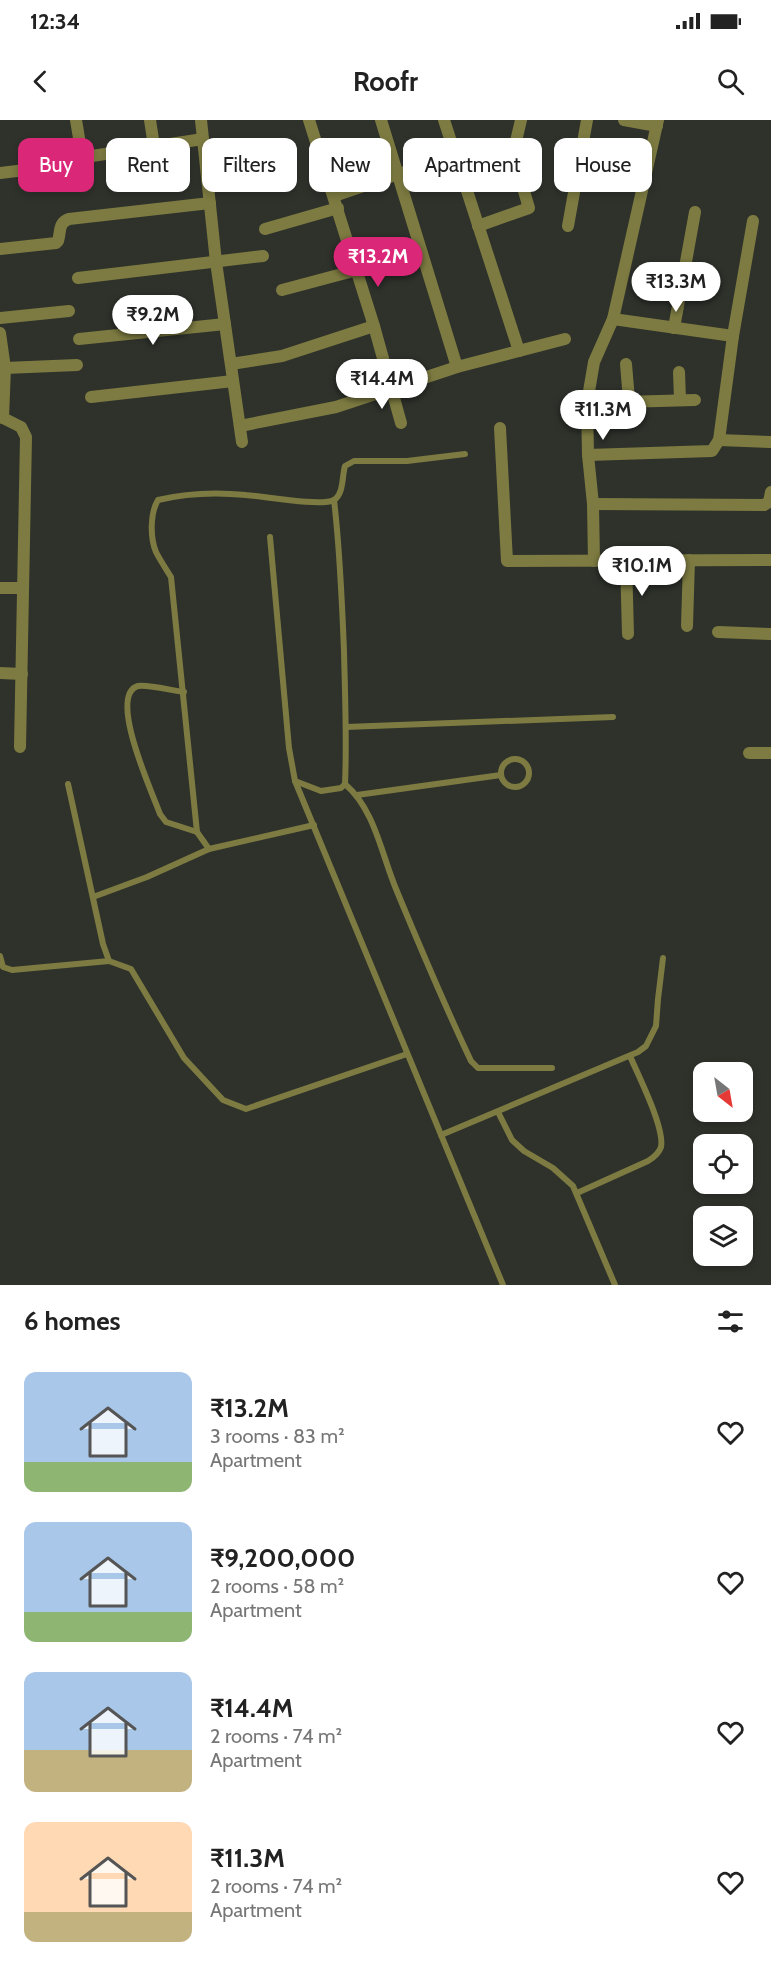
<!DOCTYPE html>
<meta charset="utf-8">
<style>
body{margin:0;font-family:Cabin,sans-serif;background:#f2f2f2;color:#222;height:100vh;display:flex;flex-direction:column;font-size:22px;white-space:nowrap}
*{box-sizing:border-box;margin:0}
p{font-size:20px;color:#767676}
.icon{flex:none;width:33px;height:33px;fill:none;stroke:currentColor;stroke-width:2;stroke-linecap:round;stroke-linejoin:round}
.map{position:relative;height:1165px;overflow:hidden}
.side{display:flex;flex-direction:column;background:#fff;flex:1}
.side>*{flex:none}
.hud{position:absolute;left:18px;top:18px;width:735px;height:54px;display:flex;gap:12px}
.needle{width:39px;rotate:149deg}
.controls{position:absolute;left:693px;top:942px;display:grid;gap:12px}
.controls a{display:grid;place-items:center;width:60px;height:60px;border-radius:12px;background:#fff;box-shadow:0 3px 9px #0003;font-size:30px}
.price{position:absolute;translate:-50% -51px;padding:0 14px;border-radius:21px;background:#fff;color:#222;font-size:20px;line-height:39px;filter:drop-shadow(0 2px 3px #0008)}
.price::after{content:'';position:absolute;left:50%;top:36px;width:18px;height:14px;margin-left:-9px;background:inherit;clip-path:polygon(0 0,100% 0,50% 100%)}
.price.selected{background:#db2777;color:#fff}
ul{padding:0;list-style:none}
li{display:flex;align-items:center;gap:18px;height:150px;padding:0 24px}
li span{display:grid;place-items:center;flex:none;width:168px;height:120px;border-radius:12px;color:#555}
li>.icon{margin-inline-start:auto}
span .icon{width:72px;height:72px;fill:#fffc;stroke-width:1}
li b{font-size:26px}
h2{display:flex;justify-content:space-between;align-items:center;height:72px;padding:0 24px;font-size:26px}
.chip{padding:0 21px;border-radius:12px;background:#fff;box-shadow:0 3px 9px #0003;font-size:21px;line-height:54px}
.chip.selected{background:#db2777;color:#fff}
.status{display:flex;justify-content:space-between;align-items:center;height:42px;padding:0 30px;background:#fff;direction:ltr}
.status svg{height:16px;fill:currentColor}
header{display:flex;justify-content:space-between;align-items:center;height:78px;padding:0 24px;background:#fff;font-size:27px;font-weight:700}
.map>svg:first-child{display:block}
.lines{fill:none;stroke-linecap:round;stroke-linejoin:round}
.lane{stroke:#7d7b41;stroke-width:6}
.street{stroke:#7d7b41;stroke-width:12}
</style>
<div class="status"><b>12:34</b><svg viewBox="0 0 49 12"><path d="M0 12V9h3v3zM5 12V6h3v6zM10 12V3h3v9zM15 12V0h3v12zM26 1h20v11H26zM47 4h2v5h-2z"/></svg></div>
<header><svg class="icon" aria-label="back" viewBox="0 0 24 24"><path d="M15 5l-7 7 7 7"/></svg>Roofr<svg class="icon" aria-label="search" viewBox="0 0 24 24"><circle cx="10" cy="10" r="6"/><path d="M15 15l6 6"/></svg></header>
<div class="map">
<svg width="771" height="1165" viewBox="0 0 771 1165">
<rect width="100%" height="100%" fill="#2e322b"/>
<g class="lines">
<g class="lane">
<path d="M270,417L289,628L295,661L503,1165"/>
<path d="M184,572C173,571 148,564 138,566C107,575 153,674 160,694L166,702L197,712"/>
<path d="M346,607L613,597"/>
<circle cx="515" cy="653" r="14"/>
<path d="M295,661L321,671L341,668L345,664C347,620 345,575 344,531C342,480 340,430 334,380"/>
<path d="M68,664L103,824L109,841L131,849L184,938L223,980L246,989L407,934"/>
<path d="M345,664C375,690 381,733 396,769C420,827 444,884 471,941L478,948H552"/>
<path d="M357,675L501,655"/>
<path d="M209,729L197,712L171,457C166,449 160,440 156,432C150,418 150,393 158,380C187,373 216,372 246,375C263,376 320,387 334,380C344,374 342,355 345,346L354,341H407L465,334"/>
<path d="M93,777L147,757L209,729L314,705"/>
<path d="M0,836L3,847L12,850L109,841"/>
<path d="M498,992L512,1020L524,1031L553,1048L573,1066L615,1165"/>
<path d="M441,1015L638,932L646,926L656,906L658,879L663,838"/>
<path d="M577,1073L648,1041C653,1038 659,1033 661,1027C665,1008 638,955 630,936"/>
</g>
<g class="street">
<path d="M76,0L82,36"/>
<path d="M150,0L154,26"/>
<path d="M201,0L216,142L242,322"/>
<path d="M309,0L374,206L401,303"/>
<path d="M381,0L457,247"/>
<path d="M444,0L519,231"/>
<path d="M624,0L657,6"/>
<path d="M66,40L203,19"/>
<path d="M0,53L33,49"/>
<path d="M334,76L398,54L456,37"/>
<path d="M478,106L529,88L513,34L521,0"/>
<path d="M568,106L587,0"/>
<path d="M265,109L338,88"/>
<path d="M0,129L56,123L58,121C61,111 58,103 69,99L210,83"/>
<path d="M78,158L263,136"/>
<path d="M282,170L357,150"/>
<path d="M0,198L69,191"/>
<path d="M613,199L733,216"/>
<path d="M674,208L695,92"/>
<path d="M0,213L5,248L3,298"/>
<path d="M79,219L225,204"/>
<path d="M231,244L282,236L374,206"/>
<path d="M626,244L629,280"/>
<path d="M5,248L77,245"/>
<path d="M679,252L680,279"/>
<path d="M91,277L233,261"/>
<path d="M587,283L695,280"/>
<path d="M3,298L21,307L26,317L20,627"/>
<path d="M240,306L336,287L457,247L565,219"/>
<path d="M500,308L507,441L771,440"/>
<path d="M719,320L771,322"/>
<path d="M588,335L712,331L719,320L733,216L753,101"/>
<path d="M593,384L764,385L769,382L771,372"/>
<path d="M594,441L593,384L588,335L587,283L594,242L613,199L658,0"/>
<path d="M626,441L628,514"/>
<path d="M0,468H23"/>
<path d="M687,506L689,440"/>
<path d="M718,512L771,514"/>
<path d="M0,553L22,554"/>
<path d="M749,633H771"/>
</g>
</g>
</svg>
<div class="controls">
<a><svg class="needle" viewBox="-14 -14 28 28"><path d="M0-13l5 13h-10z" fill="#e53935"/><path d="M0 13l5-13h-10z" fill="#767676"/></svg></a>
<a><svg class="icon" aria-label="locate" viewBox="0 0 24 24"><circle cx="12" cy="12" r="6"/><path d="M12 2v4M12 18v4M2 12h4M18 12h4"/></svg></a>
<a><svg class="icon" aria-label="layers" viewBox="0 0 24 24"><path d="M12 4l9 5-9 5-9-5zM3 14l9 5 9-5"/></svg></a>
</div>
<b class="price selected" style="left:378px;top:168px">₹13.2M</b>
<b class="price" style="left:676px;top:193px">₹13.3M</b>
<b class="price" style="left:153px;top:226px">₹9.2M</b>
<b class="price" style="left:382px;top:290px">₹14.4M</b>
<b class="price" style="left:603px;top:321px">₹11.3M</b>
<b class="price" style="left:642px;top:477px">₹10.1M</b>
<div class="hud">
<a class="chip selected">Buy</a>
<a class="chip">Rent</a>
<a class="chip">Filters</a>
<a class="chip">New</a>
<a class="chip">Apartment</a>
<a class="chip">House</a>
</div>
</div>
<section class="side">
<h2>6 homes<svg class="icon" aria-label="filters" viewBox="0 0 24 24"><path d="M4 7h16M4 17h16"/><circle cx="9" cy="7" r="2"/><circle cx="15" cy="17" r="2"/></svg></h2>
<ul>
<li><span style="background:linear-gradient(#a9c7e8 75%,#8fb573 0)"><svg class="icon" aria-label="home" viewBox="0 0 24 24"><path d="M3 11l9-7 9 7M6 9v11h12V9"/></svg></span><div><b>₹13.2M</b><p>3 rooms · 83 m²</p><p>Apartment</p></div><svg class="icon" aria-label="heart" viewBox="0 0 24 24"><path d="M12 20l-8-8c-3-5 5-10 8-4 3-6 11-1 8 4z"/></svg></li>
<li><span style="background:linear-gradient(#a9c7e8 75%,#8fb573 0)"><svg class="icon" aria-label="home" viewBox="0 0 24 24"><path d="M3 11l9-7 9 7M6 9v11h12V9"/></svg></span><div><b>₹9,200,000</b><p>2 rooms · 58 m²</p><p>Apartment</p></div><svg class="icon" aria-label="heart" viewBox="0 0 24 24"><path d="M12 20l-8-8c-3-5 5-10 8-4 3-6 11-1 8 4z"/></svg></li>
<li><span style="background:linear-gradient(#a9c7e8 65%,#c2b280 0)"><svg class="icon" aria-label="home" viewBox="0 0 24 24"><path d="M3 11l9-7 9 7M6 9v11h12V9"/></svg></span><div><b>₹14.4M</b><p>2 rooms · 74 m²</p><p>Apartment</p></div><svg class="icon" aria-label="heart" viewBox="0 0 24 24"><path d="M12 20l-8-8c-3-5 5-10 8-4 3-6 11-1 8 4z"/></svg></li>
<li><span style="background:linear-gradient(#ffd9b3 75%,#c2b280 0)"><svg class="icon" aria-label="home" viewBox="0 0 24 24"><path d="M3 11l9-7 9 7M6 9v11h12V9"/></svg></span><div><b>₹11.3M</b><p>2 rooms · 74 m²</p><p>Apartment</p></div><svg class="icon" aria-label="heart" viewBox="0 0 24 24"><path d="M12 20l-8-8c-3-5 5-10 8-4 3-6 11-1 8 4z"/></svg></li>
</ul>
</section>
